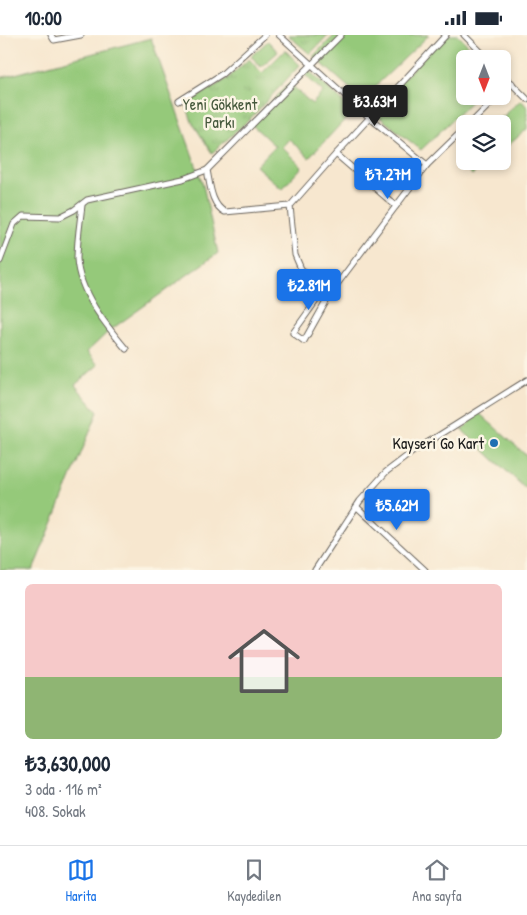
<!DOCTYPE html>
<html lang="tr">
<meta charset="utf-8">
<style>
body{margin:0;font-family:"Patrick Hand",sans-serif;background:#f2f2f3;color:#1f2937;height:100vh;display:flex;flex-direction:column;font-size:19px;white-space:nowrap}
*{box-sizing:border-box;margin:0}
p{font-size:16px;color:#747a83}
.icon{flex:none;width:28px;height:28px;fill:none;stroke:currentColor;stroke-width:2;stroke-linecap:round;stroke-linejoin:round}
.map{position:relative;height:535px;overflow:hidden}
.sheet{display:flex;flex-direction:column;background:#fff;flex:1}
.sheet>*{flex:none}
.needle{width:32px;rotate:180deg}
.buttons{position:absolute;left:456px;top:15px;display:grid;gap:10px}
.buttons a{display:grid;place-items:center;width:55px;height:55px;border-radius:8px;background:#fff;box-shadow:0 2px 8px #0003;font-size:25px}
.price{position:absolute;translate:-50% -42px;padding:0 11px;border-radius:5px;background:#1a73e8;color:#fff;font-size:16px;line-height:32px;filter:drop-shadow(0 1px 2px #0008)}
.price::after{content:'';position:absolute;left:50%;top:30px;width:15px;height:11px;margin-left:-8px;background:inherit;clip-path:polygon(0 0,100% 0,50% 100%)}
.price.selected{background:#222;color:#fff}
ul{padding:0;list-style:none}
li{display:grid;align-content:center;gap:10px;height:265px;padding:0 25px}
li span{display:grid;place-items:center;height:155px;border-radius:8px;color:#555}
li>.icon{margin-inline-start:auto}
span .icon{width:90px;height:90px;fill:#fffc;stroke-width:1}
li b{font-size:21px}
.status{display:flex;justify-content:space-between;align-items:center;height:35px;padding:0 25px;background:#fff;direction:ltr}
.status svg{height:14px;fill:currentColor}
.tabs{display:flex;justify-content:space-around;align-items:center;height:70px;border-top:1px solid #e0e1e3;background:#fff;font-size:14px;color:#747a83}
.tabs a{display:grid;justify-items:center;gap:2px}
.tabs .selected{color:#1a73e8}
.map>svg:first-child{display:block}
.grass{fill:#95c97a;stroke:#58724b}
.park{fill:url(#park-tufts);stroke:#58724b}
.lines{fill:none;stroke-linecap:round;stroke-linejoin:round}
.street-casing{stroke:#69635b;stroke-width:7}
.street{stroke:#fff;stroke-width:5}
.poi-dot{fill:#1f6fb2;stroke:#fcf5e5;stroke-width:2}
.labels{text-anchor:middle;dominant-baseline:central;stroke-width:5;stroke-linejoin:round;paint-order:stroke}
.park-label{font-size:16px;fill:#46593d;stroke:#fcf5e5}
.poi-label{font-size:16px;fill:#1c1c1c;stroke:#fcf5e5;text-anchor:end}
</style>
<div class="status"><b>10:00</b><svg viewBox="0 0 49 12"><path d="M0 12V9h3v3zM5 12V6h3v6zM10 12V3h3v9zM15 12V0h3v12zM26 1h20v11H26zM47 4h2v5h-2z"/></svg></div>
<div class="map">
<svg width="527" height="535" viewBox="0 0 527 535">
<defs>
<pattern id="park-tufts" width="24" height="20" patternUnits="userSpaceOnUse" patternTransform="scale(1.25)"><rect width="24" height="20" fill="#95c97a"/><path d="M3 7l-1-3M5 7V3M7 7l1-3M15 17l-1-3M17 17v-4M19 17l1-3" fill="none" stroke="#80ac69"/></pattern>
</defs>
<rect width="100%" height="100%" fill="#fcf5e5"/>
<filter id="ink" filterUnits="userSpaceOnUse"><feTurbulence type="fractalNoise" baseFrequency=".02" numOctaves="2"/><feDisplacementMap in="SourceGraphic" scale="10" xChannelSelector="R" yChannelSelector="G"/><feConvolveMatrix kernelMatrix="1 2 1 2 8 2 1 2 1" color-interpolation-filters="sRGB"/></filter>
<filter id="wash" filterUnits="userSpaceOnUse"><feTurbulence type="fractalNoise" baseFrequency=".0096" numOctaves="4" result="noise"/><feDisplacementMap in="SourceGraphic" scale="20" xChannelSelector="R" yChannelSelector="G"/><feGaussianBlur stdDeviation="1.12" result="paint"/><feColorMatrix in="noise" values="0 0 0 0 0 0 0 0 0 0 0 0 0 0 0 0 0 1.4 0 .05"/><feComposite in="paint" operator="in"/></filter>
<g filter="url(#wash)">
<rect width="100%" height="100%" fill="#f7e7cf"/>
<g class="grass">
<path d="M335,0H429L362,64L313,21Z"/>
<path d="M445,0H458L482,24H465V61H477L421,115L372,76Z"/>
<path d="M151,3L203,150L218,218L109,296L87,317L98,330L75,350L98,377L33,535H0V43Z"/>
<path d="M268,6L278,17L261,32L251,21Z"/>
<path d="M305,32L353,76L309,123L289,104L282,112L302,132L282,154L256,131L275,111L251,89L289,48L312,69L323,57L301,36Z"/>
<path d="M521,65L527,72V94L503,115L502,89H494L501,82H505L506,78Z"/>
<path d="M465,121V126H489L472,140L459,125Z"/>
<path d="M479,378L527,421V455L462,395Z"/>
</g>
<g class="park">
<path d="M288,0H328L310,19Z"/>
<path d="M285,15L300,30L250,84L212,118L192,87L186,69L227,44L249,24L262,38Z"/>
</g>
</g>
<g filter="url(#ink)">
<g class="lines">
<defs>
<g id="street">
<path d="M51,0L54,5L81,0"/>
<path d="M279,0L370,83L427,130"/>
<path d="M464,0L488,24"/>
<path d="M502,39L527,64"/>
<path d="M502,57L512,48"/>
<path d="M179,66L222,39L265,0"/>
<path d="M470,89L498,61"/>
<path d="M336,119L396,171"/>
<path d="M207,135C210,149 211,170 225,177L290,171"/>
<path d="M82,170C80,188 77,206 77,224C79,257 105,289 126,314"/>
<path d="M290,171L336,119L446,0"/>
<path d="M290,171L295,220L301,234L328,253"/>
<path d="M0,226L14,189L23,181L60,182L74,175L87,165L183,144L207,135L341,0"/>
<path d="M326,252L293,298L304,306L332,256L427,130L465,93"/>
<path d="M357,472L425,535"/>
<path d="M315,535L360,466L386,437L411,418L527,345"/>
</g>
</defs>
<use href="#street" class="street-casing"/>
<use href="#street" class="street"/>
</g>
</g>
<circle class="poi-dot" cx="494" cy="408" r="5"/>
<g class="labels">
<g class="park-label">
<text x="220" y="69">Yeni Gökkent<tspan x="220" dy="18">Parkı</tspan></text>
</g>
<g class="poi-label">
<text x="484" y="408">Kayseri Go Kart</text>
</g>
</g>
</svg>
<div class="buttons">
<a><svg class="needle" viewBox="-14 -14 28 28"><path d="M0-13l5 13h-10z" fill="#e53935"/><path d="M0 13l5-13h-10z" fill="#747a83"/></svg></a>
<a><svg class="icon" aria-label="layers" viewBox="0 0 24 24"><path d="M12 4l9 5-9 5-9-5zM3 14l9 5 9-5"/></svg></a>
</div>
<b class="price selected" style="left:375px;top:92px">₺3.63M</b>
<b class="price" style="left:388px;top:165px">₺7.27M</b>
<b class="price" style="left:309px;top:276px">₺2.81M</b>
<b class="price" style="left:397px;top:496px">₺5.62M</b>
</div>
<section class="sheet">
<ul>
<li><span style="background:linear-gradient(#f6c9c9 60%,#8fb573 0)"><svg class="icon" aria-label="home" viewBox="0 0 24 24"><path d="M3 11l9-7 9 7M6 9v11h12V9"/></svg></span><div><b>₺3,630,000</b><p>3 oda · 116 m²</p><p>408. Sokak</p></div></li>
</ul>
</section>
<nav class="tabs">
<a class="selected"><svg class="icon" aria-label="map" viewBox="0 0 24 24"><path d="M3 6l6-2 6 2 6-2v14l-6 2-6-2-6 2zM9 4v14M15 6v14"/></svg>Harita</a>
<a><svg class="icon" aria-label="saved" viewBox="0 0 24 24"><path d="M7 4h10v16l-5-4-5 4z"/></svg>Kaydedilen</a>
<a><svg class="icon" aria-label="home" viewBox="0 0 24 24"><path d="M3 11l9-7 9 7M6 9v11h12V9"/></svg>Ana sayfa</a>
</nav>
